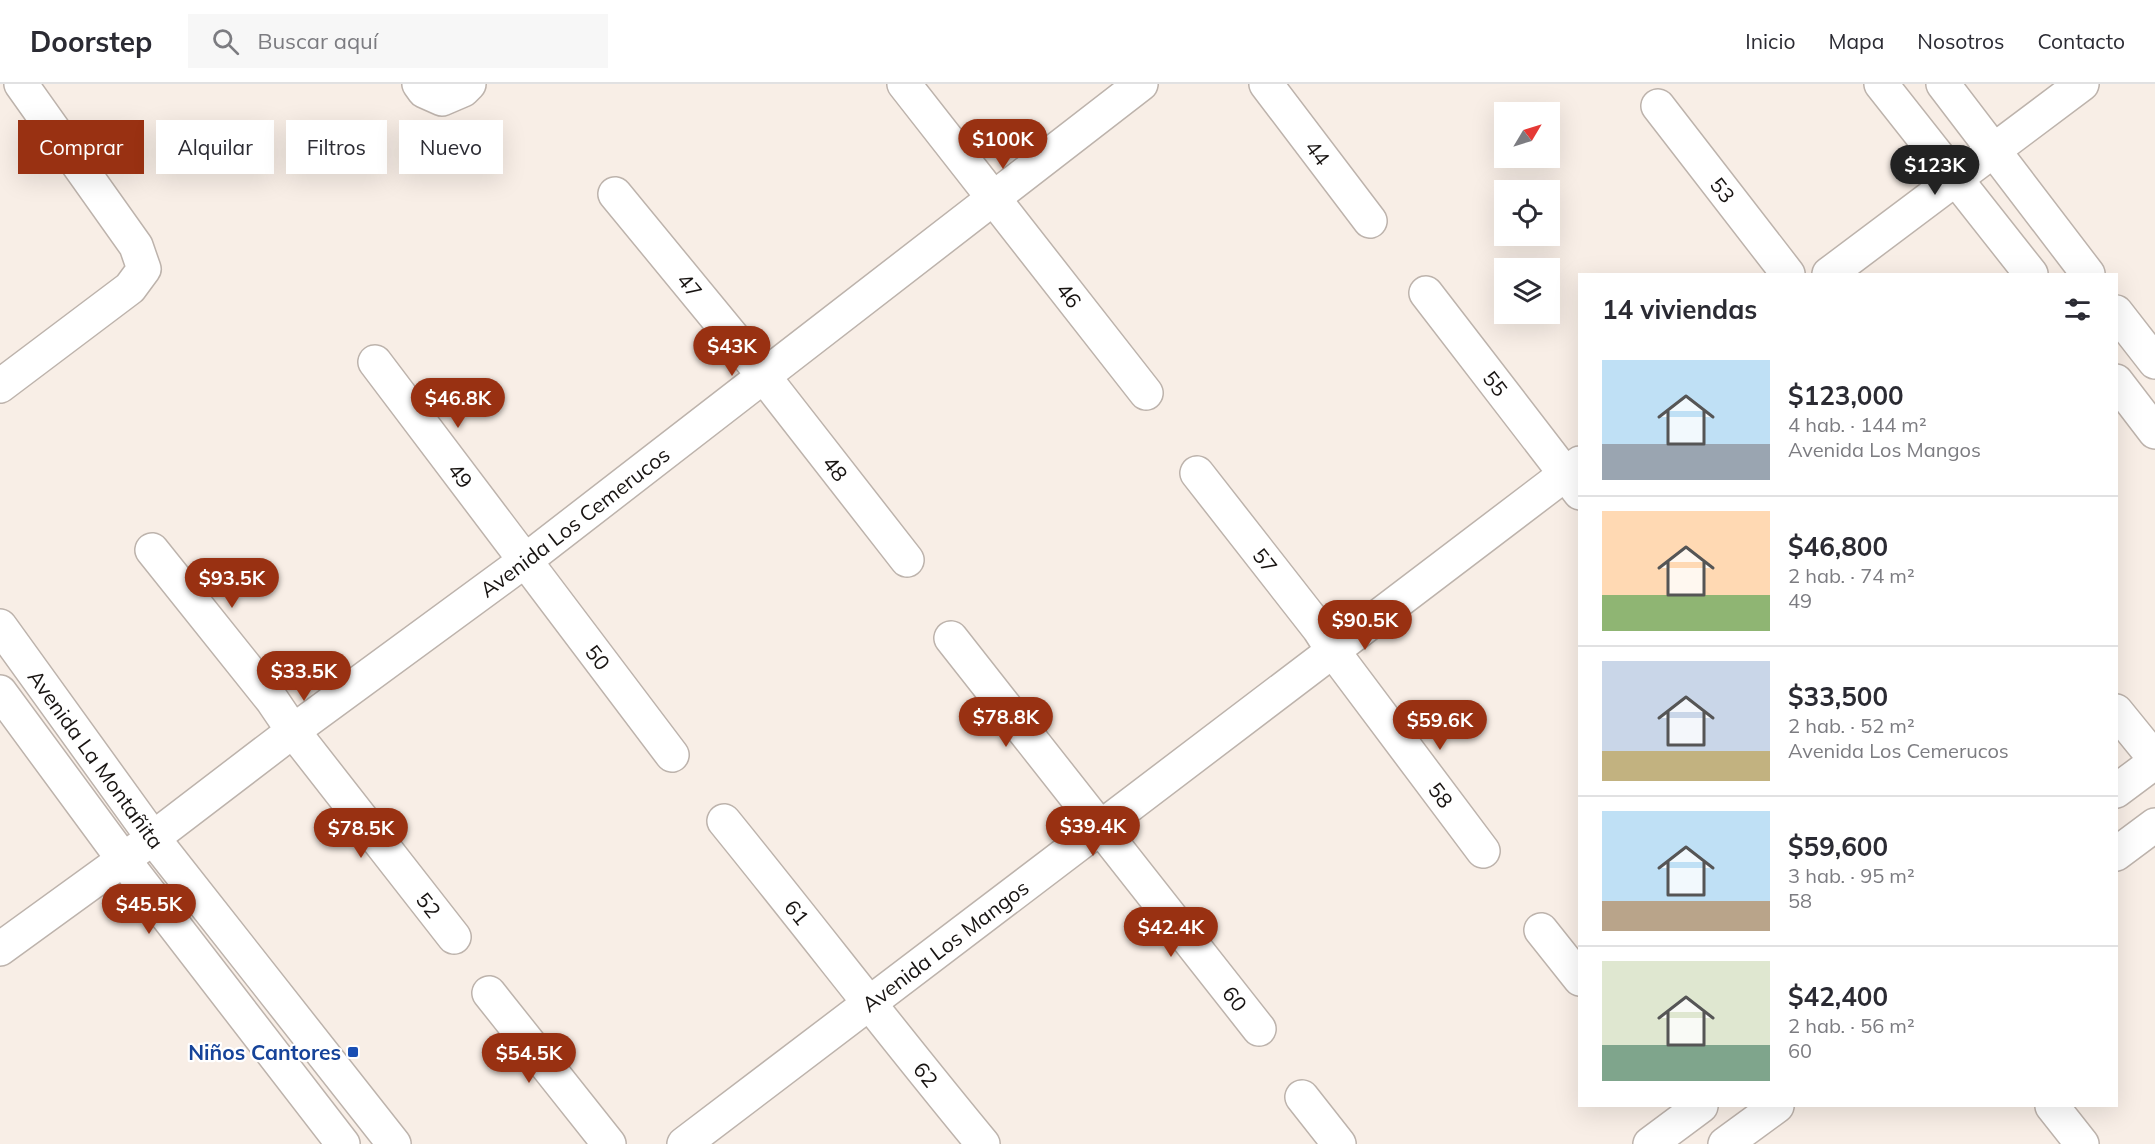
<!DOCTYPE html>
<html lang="es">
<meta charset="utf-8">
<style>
body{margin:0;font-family:Mulish,sans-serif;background:#f7f7f7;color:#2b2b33;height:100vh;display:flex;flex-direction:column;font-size:22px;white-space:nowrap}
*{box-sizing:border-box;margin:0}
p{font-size:20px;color:#7c7c81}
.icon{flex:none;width:33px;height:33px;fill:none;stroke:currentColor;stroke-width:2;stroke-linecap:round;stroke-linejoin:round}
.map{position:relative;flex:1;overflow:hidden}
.panel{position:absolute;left:1578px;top:189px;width:540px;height:834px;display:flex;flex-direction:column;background:#fff;border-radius:0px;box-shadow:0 6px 24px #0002}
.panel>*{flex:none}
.guide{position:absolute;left:18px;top:36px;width:570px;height:54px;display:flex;gap:12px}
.needle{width:39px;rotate:52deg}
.controls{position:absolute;left:1494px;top:18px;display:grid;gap:12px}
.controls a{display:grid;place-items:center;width:66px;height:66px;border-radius:0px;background:#fff;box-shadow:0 6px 24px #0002;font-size:30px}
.price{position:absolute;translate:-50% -51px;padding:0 14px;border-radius:21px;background:#993112;color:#fff;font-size:20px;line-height:39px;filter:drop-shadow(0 2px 3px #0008)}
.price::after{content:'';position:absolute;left:50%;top:36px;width:18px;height:14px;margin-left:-9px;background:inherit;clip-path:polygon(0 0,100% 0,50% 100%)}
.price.selected{background:#222;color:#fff}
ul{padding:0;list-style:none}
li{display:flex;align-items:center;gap:18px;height:150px;padding:0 24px}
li+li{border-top:2px solid #e1e1e2}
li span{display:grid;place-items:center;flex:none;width:168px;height:120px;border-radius:0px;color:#555}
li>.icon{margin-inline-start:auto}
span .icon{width:72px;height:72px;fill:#fffc;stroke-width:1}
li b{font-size:26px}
h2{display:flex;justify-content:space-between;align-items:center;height:72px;padding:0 24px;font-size:26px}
.chip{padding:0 21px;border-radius:0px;background:#fff;box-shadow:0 6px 24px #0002;font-size:21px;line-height:54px}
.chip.selected{background:#993112;color:#fff}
header{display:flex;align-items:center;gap:36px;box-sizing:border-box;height:84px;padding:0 30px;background:#fff;border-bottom:2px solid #e1e1e2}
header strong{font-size:28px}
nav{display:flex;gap:33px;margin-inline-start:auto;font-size:21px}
.search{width:420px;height:54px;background:#f7f7f7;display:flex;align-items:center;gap:15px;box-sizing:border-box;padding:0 21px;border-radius:0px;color:#7c7c81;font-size:22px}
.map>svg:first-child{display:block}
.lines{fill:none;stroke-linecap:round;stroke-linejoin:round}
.minor-casing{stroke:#bdb3ac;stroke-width:36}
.minor{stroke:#fff;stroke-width:33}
.transit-dot{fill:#1a4fb4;stroke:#fff;stroke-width:2}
.labels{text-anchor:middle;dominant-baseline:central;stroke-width:4.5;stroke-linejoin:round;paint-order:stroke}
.street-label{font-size:21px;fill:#181412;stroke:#fff}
.transit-label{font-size:21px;font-weight:bold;fill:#164399;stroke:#fff;text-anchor:end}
</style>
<header>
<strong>Doorstep</strong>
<div class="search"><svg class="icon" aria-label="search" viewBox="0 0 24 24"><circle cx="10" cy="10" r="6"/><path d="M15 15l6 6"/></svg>Buscar aquí</div>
<nav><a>Inicio</a><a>Mapa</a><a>Nosotros</a><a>Contacto</a></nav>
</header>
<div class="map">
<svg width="2155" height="1060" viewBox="0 0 2155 1060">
<rect width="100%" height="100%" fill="#f8eee6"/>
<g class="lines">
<defs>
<g id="minor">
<path d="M419,0L424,7L442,15L463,6L469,0"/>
<path id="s1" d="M904,0L1146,309"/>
<path id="s2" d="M1266,0L1370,137"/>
<path d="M1881,0L2031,190"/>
<path d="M1943,0L2088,190"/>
<path id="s3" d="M1658,22L1788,190"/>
<path id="s4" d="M615,110L740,262L907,476"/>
<path d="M1829,190L2082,0"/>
<path id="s5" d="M1426,209L1580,409"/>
<path d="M2116,228L2155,278"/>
<path id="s6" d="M375,278L672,671"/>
<path d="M2116,297L2155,348"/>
<path d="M0,302L130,204L144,185L136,162L21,0"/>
<path id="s7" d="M1197,389L1319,545L1333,567L1483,767"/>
<path id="s8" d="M152,466L272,616L293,647L454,853"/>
<path id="s9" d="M0,542L153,754L394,1060"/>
<path id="s10" d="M951,554L1259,945"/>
<path d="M0,608L123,775L343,1060"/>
<path d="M2116,627L2155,675"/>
<path d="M2116,707L2155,678"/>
<path id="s11" d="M724,737C811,844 895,954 983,1060"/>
<path d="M2116,770L2155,741"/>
<path d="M1541,846L1580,895"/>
<path id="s12" d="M0,865L153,754L293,647L526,476L1141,0"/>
<path d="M489,909L609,1060"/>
<path d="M1302,1013L1339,1060"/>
<path d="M2052,1022L2082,1060"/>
<path id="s13" d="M684,1060L1580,379"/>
<path d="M1650,1060L1701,1022"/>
<path d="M1725,1060L1777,1022"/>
</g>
</defs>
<use href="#minor" class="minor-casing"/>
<use href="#minor" class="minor"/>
</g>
<rect class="transit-dot" x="347" y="962" width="12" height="12" rx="3"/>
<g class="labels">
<g class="street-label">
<text stroke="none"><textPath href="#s2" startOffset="86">44</textPath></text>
<text stroke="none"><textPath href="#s3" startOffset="106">53</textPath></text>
<text stroke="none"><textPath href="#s4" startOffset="118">47</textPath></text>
<text stroke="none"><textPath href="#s1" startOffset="268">46</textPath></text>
<text stroke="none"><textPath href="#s5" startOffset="114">55</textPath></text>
<text stroke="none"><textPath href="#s4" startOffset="352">48</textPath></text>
<text stroke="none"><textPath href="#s6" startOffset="142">49</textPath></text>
<text stroke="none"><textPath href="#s12" startOffset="716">Avenida Los Cemerucos</textPath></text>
<text stroke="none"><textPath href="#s7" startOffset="111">57</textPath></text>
<text stroke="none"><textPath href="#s6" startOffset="370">50</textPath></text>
<text stroke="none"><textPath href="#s9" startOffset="164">Avenida La Montañita</textPath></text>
<text stroke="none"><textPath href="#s7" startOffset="404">58</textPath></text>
<text stroke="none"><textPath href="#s8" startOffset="450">52</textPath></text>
<text stroke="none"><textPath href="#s11" startOffset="117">61</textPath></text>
<text stroke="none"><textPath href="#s13" startOffset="328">Avenida Los Mangos</textPath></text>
<text stroke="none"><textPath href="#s10" startOffset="459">60</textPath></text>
<text stroke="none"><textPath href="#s11" startOffset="324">62</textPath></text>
</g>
<g class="transit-label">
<text x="341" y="968">Niños Cantores</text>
</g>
</g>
</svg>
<div class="controls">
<a><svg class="needle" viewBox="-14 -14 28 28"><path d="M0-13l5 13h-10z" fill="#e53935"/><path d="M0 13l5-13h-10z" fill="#7c7c81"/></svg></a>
<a><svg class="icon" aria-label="locate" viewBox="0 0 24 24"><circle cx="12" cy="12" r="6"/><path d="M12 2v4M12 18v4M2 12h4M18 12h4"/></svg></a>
<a><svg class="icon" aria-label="layers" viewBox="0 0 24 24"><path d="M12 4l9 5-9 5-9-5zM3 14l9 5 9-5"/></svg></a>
</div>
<b class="price" style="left:1003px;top:86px">$100K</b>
<b class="price selected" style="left:1935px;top:112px">$123K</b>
<b class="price" style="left:732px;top:293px">$43K</b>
<b class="price" style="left:458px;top:345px">$46.8K</b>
<b class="price" style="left:232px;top:525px">$93.5K</b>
<b class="price" style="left:1365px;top:567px">$90.5K</b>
<b class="price" style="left:304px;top:618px">$33.5K</b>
<b class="price" style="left:1006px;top:664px">$78.8K</b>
<b class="price" style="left:1440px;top:667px">$59.6K</b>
<b class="price" style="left:1093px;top:773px">$39.4K</b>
<b class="price" style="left:361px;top:775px">$78.5K</b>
<b class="price" style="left:149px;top:851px">$45.5K</b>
<b class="price" style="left:1171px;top:874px">$42.4K</b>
<b class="price" style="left:529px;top:1000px">$54.5K</b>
<div class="guide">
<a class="chip selected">Comprar</a>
<a class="chip">Alquilar</a>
<a class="chip">Filtros</a>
<a class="chip">Nuevo</a>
</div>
<section class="panel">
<h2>14 viviendas<svg class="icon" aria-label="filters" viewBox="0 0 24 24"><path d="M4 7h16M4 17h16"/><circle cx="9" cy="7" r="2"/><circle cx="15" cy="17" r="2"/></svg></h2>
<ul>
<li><span style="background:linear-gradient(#bfe0f5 70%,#9aa5b1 0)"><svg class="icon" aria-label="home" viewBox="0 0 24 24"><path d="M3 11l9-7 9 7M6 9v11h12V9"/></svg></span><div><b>$123,000</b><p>4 hab. · 144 m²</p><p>Avenida Los Mangos</p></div></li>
<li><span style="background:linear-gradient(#ffd9b3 70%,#8fb573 0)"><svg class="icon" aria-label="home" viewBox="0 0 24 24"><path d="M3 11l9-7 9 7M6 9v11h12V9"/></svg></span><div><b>$46,800</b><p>2 hab. · 74 m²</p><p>49</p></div></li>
<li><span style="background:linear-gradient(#c9d6e8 75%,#c2b280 0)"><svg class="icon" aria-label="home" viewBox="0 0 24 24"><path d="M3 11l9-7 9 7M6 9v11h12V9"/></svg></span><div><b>$33,500</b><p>2 hab. · 52 m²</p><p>Avenida Los Cemerucos</p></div></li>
<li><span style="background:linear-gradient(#bfe0f5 75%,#b9a48a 0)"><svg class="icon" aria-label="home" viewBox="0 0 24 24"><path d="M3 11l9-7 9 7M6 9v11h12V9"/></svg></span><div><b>$59,600</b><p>3 hab. · 95 m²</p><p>58</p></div></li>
<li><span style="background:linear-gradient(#dfe7d0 70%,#7fa58c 0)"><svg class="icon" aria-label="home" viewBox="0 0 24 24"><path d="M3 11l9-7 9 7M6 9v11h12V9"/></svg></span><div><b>$42,400</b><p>2 hab. · 56 m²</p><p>60</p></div></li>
</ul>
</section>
</div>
